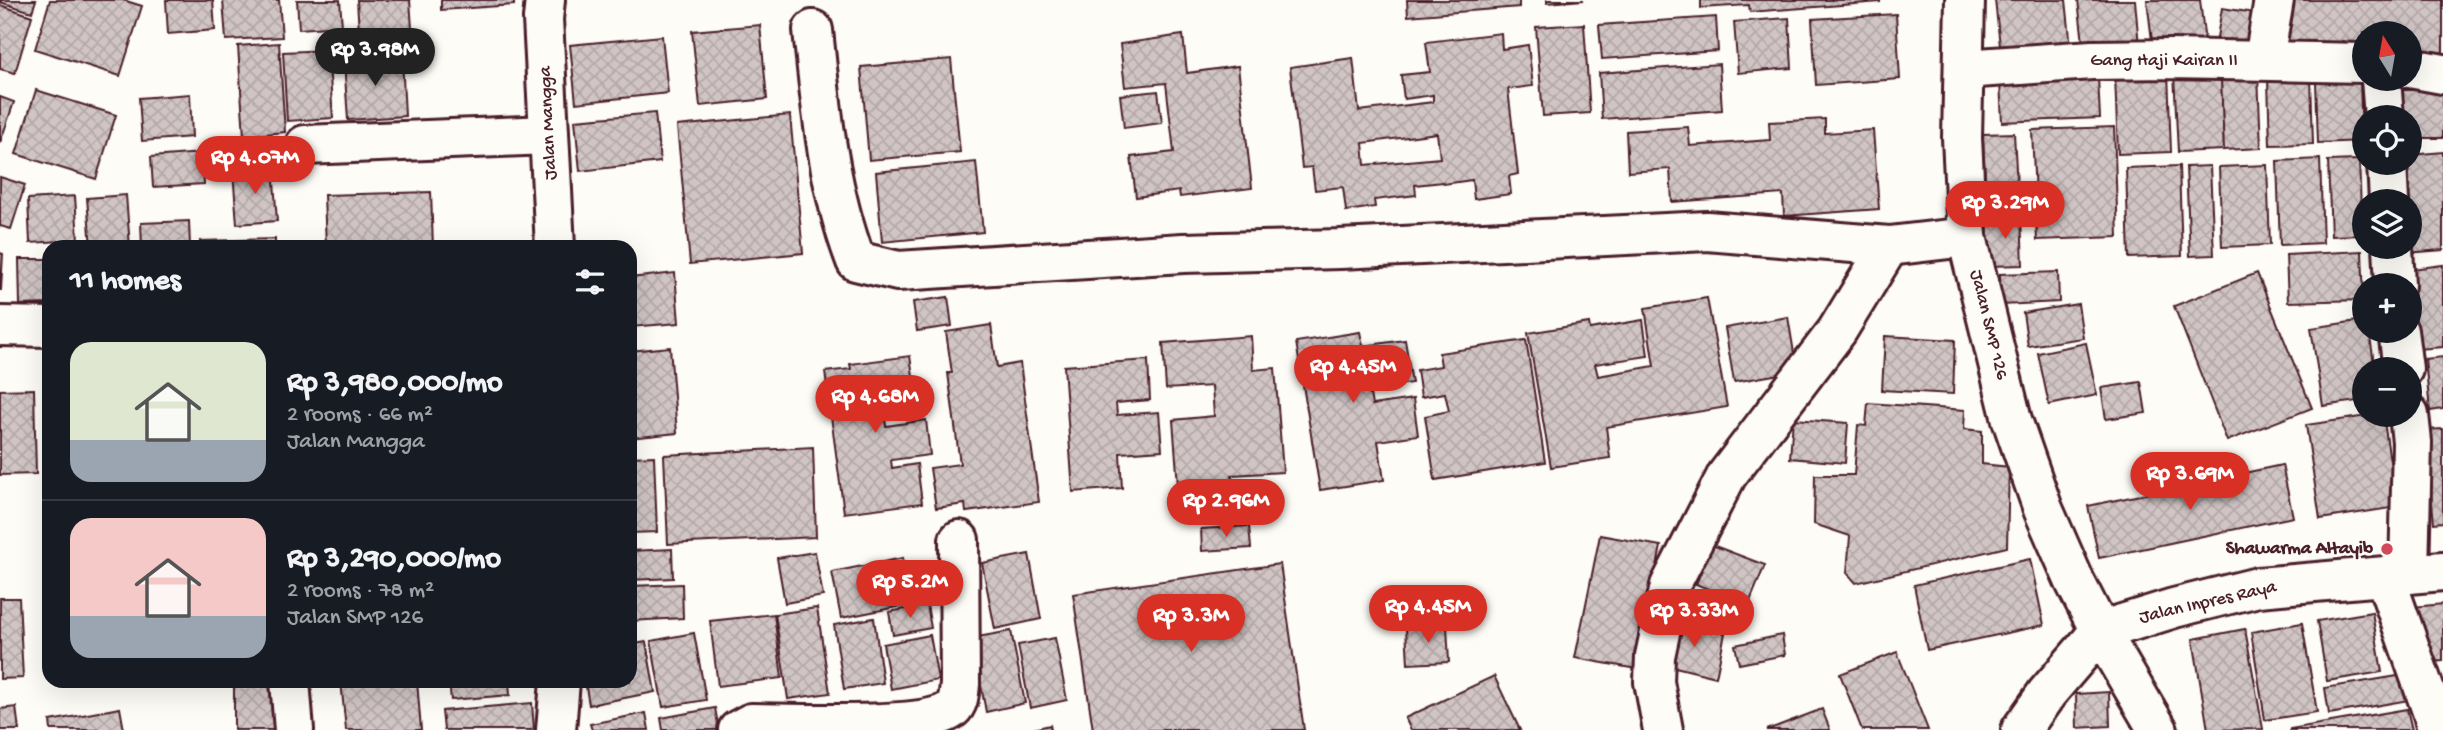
<!DOCTYPE html>
<meta charset="utf-8">
<style>
body{margin:0;font-family:"Gochi Hand",sans-serif;background:#242831;color:#f1f3f6;height:100vh;display:flex;flex-direction:column;font-size:26px;white-space:nowrap}
*{box-sizing:border-box;margin:0}
p{font-size:23px;color:#9ea1a6}
.icon{flex:none;width:38px;height:38px;fill:none;stroke:currentColor;stroke-width:2;stroke-linecap:round;stroke-linejoin:round}
.map{position:relative;flex:1;overflow:hidden}
.panel{position:absolute;left:42px;top:240px;width:595px;height:448px;display:flex;flex-direction:column;background:#171b24;border-radius:21px;box-shadow:0 7px 28px #0002}
.panel>*{flex:none}
.needle{width:46px;rotate:349deg}
.controls{position:absolute;left:2352px;top:21px;display:grid;gap:14px}
.controls a{display:grid;place-items:center;width:70px;height:70px;border-radius:50%;background:#171b24;box-shadow:0 7px 28px #0002;font-size:35px}
.price{position:absolute;translate:-50% -60px;padding:0 16px;border-radius:24px;background:#d93025;color:#fff;font-size:23px;line-height:46px;filter:drop-shadow(0 2px 4px #0008)}
.price::after{content:'';position:absolute;left:50%;top:42px;width:21px;height:16px;margin-left:-10px;background:inherit;clip-path:polygon(0 0,100% 0,50% 100%)}
.price.selected{background:#222;color:#fff}
ul{padding:0;list-style:none}
li{display:flex;align-items:center;gap:21px;height:175px;padding:0 28px}
li+li{border-top:2px solid #363941}
li span{display:grid;place-items:center;flex:none;width:196px;height:140px;border-radius:21px;color:#555}
li>.icon{margin-inline-start:auto}
span .icon{width:84px;height:84px;fill:#fffc;stroke-width:1}
li b{font-size:30px}
h2{display:flex;justify-content:space-between;align-items:center;height:84px;padding:0 28px;font-size:30px}
.map>svg:first-child{display:block}
.building{fill:url(#building-cross-hatch);stroke:#4a1f2b;stroke-width:2;fill-rule:evenodd}
.lines{fill:none;stroke-linecap:round;stroke-linejoin:round}
.minor-casing{stroke:#4a1f2b;stroke-width:44}
.tertiary-casing{stroke:#4a1f2b;stroke-width:44}
.minor{stroke:#fdfcf7;stroke-width:38}
.tertiary{stroke:#fdfcf7;stroke-width:38}
.poi-dot{fill:#d1495b;stroke:#fdfcf7;stroke-width:2.5}
.labels{text-anchor:middle;dominant-baseline:central;stroke-width:5;stroke-linejoin:round;paint-order:stroke}
.street-label{font-size:19px;fill:#4a1f2b;stroke:#fdfcf7}
.poi-label{font-size:19px;font-weight:bold;fill:#4a1f2b;stroke:#fdfcf7;text-anchor:end}
</style>
<div class="map">
<svg width="2443" height="730" viewBox="0 0 2443 730">
<defs>
<pattern id="building-cross-hatch" width="8" height="8" patternUnits="userSpaceOnUse" patternTransform="scale(1.75)"><rect width="8" height="8" fill="#d0c5c4"/><path d="M0 0l8 8M0 8l8-8" fill="none" stroke="#b4a9a9"/></pattern>
</defs>
<rect width="100%" height="100%" fill="#fdfcf7"/>
<filter id="ink" filterUnits="userSpaceOnUse"><feTurbulence type="fractalNoise" baseFrequency=".0143" numOctaves="2"/><feDisplacementMap in="SourceGraphic" scale="14" xChannelSelector="R" yChannelSelector="G"/><feConvolveMatrix kernelMatrix="1 2 1 2 8 2 1 2 1" color-interpolation-filters="sRGB"/></filter>
<g filter="url(#ink)">
<g class="building">
<path d="M0,0H36L32,12L0,2Z"/>
<path d="M50,0H123L142,6L120,76L35,49Z"/>
<path d="M166,0H213L215,30L168,34Z"/>
<path d="M223,0H279L282,37L226,40Z"/>
<path d="M297,0H340L342,26L299,29Z"/>
<path d="M357,0H410L412,28L359,32Z"/>
<path d="M441,0H514V5L441,10Z"/>
<path d="M1407,0H1519V7L1408,16Z"/>
<path d="M1547,0H1584L1547,3Z"/>
<path d="M1701,0H1880V2L1750,12L1749,5L1701,8Z"/>
<path d="M1995,0H2066L2071,47L2001,55Z"/>
<path d="M2078,0H2135L2139,46L2084,51Z"/>
<path d="M2147,0H2200L2205,43L2153,49Z"/>
<path d="M2279,0H2443V57L2410,52V33H2364V45L2342,41L2339,51L2273,41Z"/>
<path d="M0,5L32,16L15,73L0,69Z"/>
<path d="M2222,8L2262,14L2255,56L2215,49Z"/>
<path d="M1896,14L1900,79L1816,85L1812,19Z"/>
<path d="M1716,17L1718,51L1602,59L1599,25Z"/>
<path d="M1789,18L1792,68L1738,73L1734,22Z"/>
<path d="M1584,24L1590,113L1543,116L1536,27Z"/>
<path d="M760,25L767,99L700,106L692,31Z"/>
<path d="M1501,33L1502,49L1528,45L1533,86L1508,89L1518,174L1509,176L1511,194L1474,199L1472,180L1444,184L1443,182L1415,185L1416,195L1374,200L1375,207L1346,211L1343,187L1315,190L1312,167L1302,168L1290,67L1353,58L1359,111L1433,102V95L1404,99L1401,75L1430,72L1426,42ZM1437,133L1440,158L1365,165L1363,143Z"/>
<path d="M1183,35L1187,73L1238,66L1252,188L1180,197L1179,191L1136,197L1131,157L1174,152L1166,83L1125,87L1120,44Z"/>
<path d="M662,36L668,93L576,103L570,45Z"/>
<path d="M279,43L285,132L244,136L238,46Z"/>
<path d="M328,50L333,118L287,121L283,52Z"/>
<path d="M402,57L405,116L348,120L344,61Z"/>
<path d="M951,59L960,152L869,160L861,67Z"/>
<path d="M1719,64L1722,110L1602,119L1599,73Z"/>
<path d="M2221,71L2224,150L2178,152L2174,73Z"/>
<path d="M2168,72L2171,152L2118,154L2115,75Z"/>
<path d="M2258,74L2261,148L2224,150L2221,77Z"/>
<path d="M2098,77L2100,118L2002,122L2000,81Z"/>
<path d="M2311,78L2313,144L2270,145L2268,80Z"/>
<path d="M2360,80L2362,141L2318,143L2316,82Z"/>
<path d="M36,90L116,115L96,179L16,154Z"/>
<path d="M2394,90H2443V138H2410V117H2394Z"/>
<path d="M1158,91L1162,123L1124,128L1120,95Z"/>
<path d="M190,94L192,137L142,141L139,98Z"/>
<path d="M0,97L14,102L0,143Z"/>
<path d="M655,113L660,162L580,171L575,120Z"/>
<path d="M790,115L803,253L690,264L677,126Z"/>
<path d="M1825,119V133L1873,130L1879,209L1784,216L1783,194L1672,202L1670,169L1628,172L1626,131L1688,127L1690,146L1770,140L1769,122Z"/>
<path d="M2114,127L2118,237L2037,240L2032,130Z"/>
<path d="M2014,133L2018,205L1986,206L1983,134Z"/>
<path d="M2443,152V250L2405,253L2410,247V201H2402L2399,163H2410V155Z"/>
<path d="M202,153L204,184L153,187L151,157Z"/>
<path d="M2320,159L2323,243L2280,245L2277,161Z"/>
<path d="M2359,160L2362,235L2331,236L2328,161Z"/>
<path d="M976,162L983,232L882,242L876,172Z"/>
<path d="M2267,165L2270,245L2222,247L2219,167Z"/>
<path d="M2179,166L2182,256L2129,258L2126,168Z"/>
<path d="M2210,166L2214,255L2190,256L2186,167Z"/>
<path d="M273,168L277,221L237,224L233,171Z"/>
<path d="M0,177L25,185L11,229L0,226Z"/>
<path d="M431,192L433,247H326L324,195Z"/>
<path d="M126,195L130,247H91L87,198Z"/>
<path d="M75,196L78,240L30,243L28,199Z"/>
<path d="M2021,216L2023,265L1989,266L1987,218Z"/>
<path d="M189,221L190,247H142L141,223Z"/>
<path d="M275,239V247H200V241Z"/>
<path d="M2362,251L2364,300L2288,302L2286,255Z"/>
<path d="M0,253L3,254L1,290H0Z"/>
<path d="M19,259H49V304L20,305Z"/>
<path d="M2443,265V347L2418,349L2411,269Z"/>
<path d="M2058,272L2059,302L2001,305L2000,274Z"/>
<path d="M675,273L679,323L630,327V278Z"/>
<path d="M2257,273L2312,408L2227,441L2174,306Z"/>
<path d="M948,297L952,326L917,331L913,302Z"/>
<path d="M1707,298L1727,407L1606,427L1610,458L1551,467L1528,333L1589,323L1590,329L1643,320L1648,356L1595,364L1598,376L1654,366L1645,308Z"/>
<path d="M2078,304L2083,338L2028,346L2023,313Z"/>
<path d="M1788,317L1797,371L1734,382L1725,328Z"/>
<path d="M2364,320V331H2369L2375,369H2364V400L2323,406L2311,328Z"/>
<path d="M991,325L997,367L1020,363L1039,502L966,512L965,504L936,508L930,468L960,464L948,373H952L946,332Z"/>
<path d="M1360,332L1363,346L1405,340L1412,383L1369,389L1372,405L1413,399L1418,435L1378,441L1384,480L1320,490L1296,342Z"/>
<path d="M1251,336L1253,370L1275,368L1283,472L1232,475L1234,496L1179,499L1173,420L1214,416L1212,386L1166,389L1163,343Z"/>
<path d="M1885,336L1955,340L1953,394L1882,390Z"/>
<path d="M1526,340L1545,462L1435,480L1425,416L1449,411L1445,393L1421,397L1417,370L1441,366L1439,353Z"/>
<path d="M2086,343L2097,395L2049,405L2038,353Z"/>
<path d="M670,347L677,433L630,438V351Z"/>
<path d="M910,356L917,402L883,406L886,426L926,420L930,455L891,460L892,468L917,464L922,503L844,513L825,372L851,369L850,364Z"/>
<path d="M2443,357V409L2430,411L2425,359Z"/>
<path d="M1148,360L1150,400L1116,403L1117,415L1159,412L1162,450L1120,453L1122,488L1073,492L1064,366Z"/>
<path d="M2141,382L2146,413L2106,419L2101,388Z"/>
<path d="M34,389L36,474L0,475V390Z"/>
<path d="M1868,403L1965,410L1964,429L1982,431V464L2009,467L2007,547L1856,583L1847,573L1850,536L1814,524L1815,475H1854L1858,425L1866,426Z"/>
<path d="M2374,415H2383L2397,507L2320,519L2306,425Z"/>
<path d="M1793,419L1848,423L1845,463L1790,458Z"/>
<path d="M2443,429V522L2434,523L2425,430Z"/>
<path d="M813,447L816,537L668,544L664,455Z"/>
<path d="M654,456L657,532L630,533V457Z"/>
<path d="M2282,465L2293,517L2099,558L2088,506Z"/>
<path d="M1249,526L1251,548L1202,551L1201,529Z"/>
<path d="M1600,535L1661,546L1637,669L1575,658Z"/>
<path d="M1712,545L1765,565L1748,606L1696,584Z"/>
<path d="M672,549L673,578L630,580V551Z"/>
<path d="M815,552L823,596L785,603L777,558Z"/>
<path d="M1029,554L1041,619L995,629L982,563Z"/>
<path d="M903,558L912,604L841,618L832,572Z"/>
<path d="M2030,559L2044,625L1927,650L1914,585Z"/>
<path d="M1280,564L1304,730H1093L1073,594Z"/>
<path d="M682,584L683,618L630,621V586Z"/>
<path d="M0,598H19L23,678L0,679Z"/>
<path d="M2443,604V661L2419,663L2413,607Z"/>
<path d="M927,605L931,628L893,635L889,612Z"/>
<path d="M817,608L830,693L788,699L775,614Z"/>
<path d="M2372,612L2382,672L2327,681L2317,621Z"/>
<path d="M774,614L782,678L718,686L710,621Z"/>
<path d="M874,618L883,683L844,689L834,625Z"/>
<path d="M1673,622L1725,633L1716,677L1663,664Z"/>
<path d="M2302,623L2317,712L2265,720L2251,632Z"/>
<path d="M1447,626L1449,662L1408,664L1406,628Z"/>
<path d="M2245,629L2263,729L2208,730L2193,639Z"/>
<path d="M1011,631L1025,703L986,712L972,638Z"/>
<path d="M694,633L706,700L663,707L651,641Z"/>
<path d="M930,635L938,680L891,689L883,644Z"/>
<path d="M1782,635L1785,655L1739,664L1735,645Z"/>
<path d="M1055,638L1067,700L1030,708L1018,645Z"/>
<path d="M646,642L655,692L589,705L585,681H630V645Z"/>
<path d="M1897,652L1928,730H1862L1840,674Z"/>
<path d="M2404,675L2409,700L2329,714L2325,688Z"/>
<path d="M1494,676L1520,730H1411L1405,718Z"/>
<rect x="234" y="681" width="51" height="49"/>
<path d="M341,681H417L421,730H346Z"/>
<path d="M449,681H509L510,695L451,700Z"/>
<path d="M2109,692L2110,726L2077,728L2076,694Z"/>
<path d="M532,703L534,730H444L442,711Z"/>
<path d="M16,707L19,730H0V709Z"/>
<path d="M120,708L124,730H51L50,721Z"/>
<path d="M715,708L719,730H663L661,718Z"/>
<path d="M1822,709L1830,730H1767Z"/>
<path d="M2407,709L2412,730H2290V729Z"/>
<path d="M646,713L649,730H592L590,724Z"/>
<path d="M1050,725L1051,730H1029Z"/>
</g>
<g class="lines">
<defs>
<g id="minor">
<path d="M545,0L543,19L555,247"/>
<path d="M1965,0L1962,138L1967,237L2012,420L2043,509L2075,582L2100,631L2158,730"/>
<path d="M813,30C821,107 828,188 856,261L898,271L1183,253L1340,249L1707,231L1889,246L1967,237"/>
<path d="M2264,60L2274,0"/>
<path d="M2410,68L2443,74"/>
<path d="M1964,69L2092,60L2170,59L2364,63"/>
<path d="M2381,79L2384,117"/>
<path d="M305,145L549,135"/>
<path d="M2387,163L2389,201"/>
<path d="M2393,247L2395,285"/>
<path d="M0,326L49,327"/>
<path d="M2398,331L2403,369"/>
<path d="M2409,415L2412,442L2409,574"/>
<path d="M2385,577L2433,714L2437,730"/>
<path d="M290,681L294,730"/>
<path d="M556,730L560,681"/>
<path d="M738,730L751,723C789,723 927,730 952,709C959,703 959,693 960,684L959,540"/>
<path d="M1663,730L1654,682L1655,656L1670,586L1727,475L1837,331L1889,246"/>
</g>
<path id="tertiary" d="M2021,730L2047,693L2100,631L2174,608L2258,587L2443,571"/>
</defs>
<use href="#minor" class="minor-casing"/>
<use href="#tertiary" class="tertiary-casing"/>
<use href="#minor" class="minor"/>
<use href="#tertiary" class="tertiary"/>
</g>
</g>
<circle class="poi-dot" cx="2387" cy="549" r="7"/>
<g class="labels">
<g class="street-label">
<text x="2164" y="61">Gang Haji Kairan II</text>
<text transform="translate(549 123) rotate(-93)">Jalan Mangga</text>
<text transform="translate(1988 325) rotate(76)">Jalan SMP 126</text>
<text transform="translate(2208 603) rotate(-13)">Jalan Inpres Raya</text>
</g>
<g class="poi-label">
<text x="2373" y="549">Shawarma Altayib</text>
</g>
</g>
</svg>
<div class="controls">
<a><svg class="needle" viewBox="-14 -14 28 28"><path d="M0-13l5 13h-10z" fill="#e53935"/><path d="M0 13l5-13h-10z" fill="#9ea1a6"/></svg></a>
<a><svg class="icon" aria-label="locate" viewBox="0 0 24 24"><circle cx="12" cy="12" r="6"/><path d="M12 2v4M12 18v4M2 12h4M18 12h4"/></svg></a>
<a><svg class="icon" aria-label="layers" viewBox="0 0 24 24"><path d="M12 4l9 5-9 5-9-5zM3 14l9 5 9-5"/></svg></a>
<a>+</a>
<a>−</a>
</div>
<b class="price selected" style="left:375px;top:88px">Rp 3.98M</b>
<b class="price" style="left:255px;top:196px">Rp 4.07M</b>
<b class="price" style="left:2005px;top:241px">Rp 3.29M</b>
<b class="price" style="left:1353px;top:405px">Rp 4.45M</b>
<b class="price" style="left:875px;top:435px">Rp 4.68M</b>
<b class="price" style="left:2190px;top:512px">Rp 3.69M</b>
<b class="price" style="left:1226px;top:539px">Rp 2.96M</b>
<b class="price" style="left:910px;top:620px">Rp 5.2M</b>
<b class="price" style="left:1428px;top:645px">Rp 4.45M</b>
<b class="price" style="left:1694px;top:649px">Rp 3.33M</b>
<b class="price" style="left:1191px;top:654px">Rp 3.3M</b>
<section class="panel">
<h2>11 homes<svg class="icon" aria-label="filters" viewBox="0 0 24 24"><path d="M4 7h16M4 17h16"/><circle cx="9" cy="7" r="2"/><circle cx="15" cy="17" r="2"/></svg></h2>
<ul>
<li><span style="background:linear-gradient(#dfe7d0 70%,#9aa5b1 0)"><svg class="icon" aria-label="home" viewBox="0 0 24 24"><path d="M3 11l9-7 9 7M6 9v11h12V9"/></svg></span><div><b>Rp 3,980,000/mo</b><p>2 rooms · 66 m²</p><p>Jalan Mangga</p></div></li>
<li><span style="background:linear-gradient(#f6c9c9 70%,#9aa5b1 0)"><svg class="icon" aria-label="home" viewBox="0 0 24 24"><path d="M3 11l9-7 9 7M6 9v11h12V9"/></svg></span><div><b>Rp 3,290,000/mo</b><p>2 rooms · 78 m²</p><p>Jalan SMP 126</p></div></li>
</ul>
</section>
</div>
